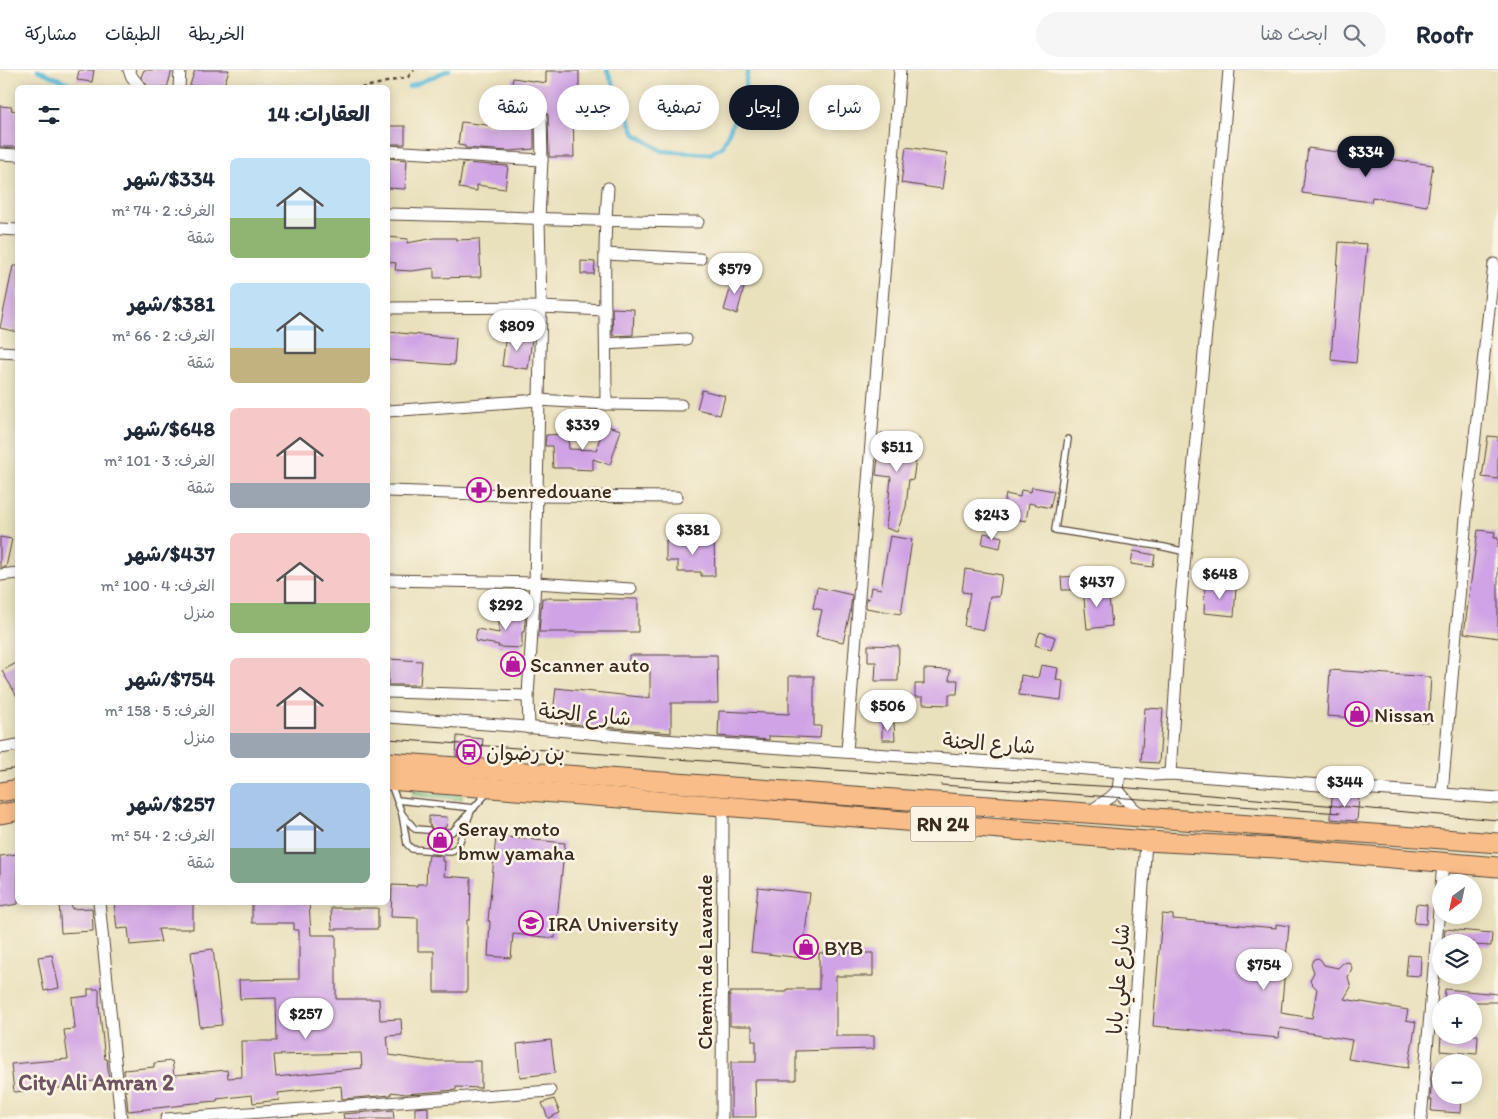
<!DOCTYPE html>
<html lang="ar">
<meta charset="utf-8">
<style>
body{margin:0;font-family:Itim,"Playpen Sans Arabic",sans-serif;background:#f6f6f7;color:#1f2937;direction:rtl;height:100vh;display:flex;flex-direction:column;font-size:19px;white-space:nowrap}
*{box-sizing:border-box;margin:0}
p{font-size:16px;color:#747a83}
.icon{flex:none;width:28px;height:28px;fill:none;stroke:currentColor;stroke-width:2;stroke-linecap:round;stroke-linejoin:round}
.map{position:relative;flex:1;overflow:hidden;direction:ltr}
.details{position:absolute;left:15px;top:15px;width:375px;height:820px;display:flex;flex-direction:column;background:#fff;border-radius:8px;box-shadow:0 2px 12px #0003;direction:rtl}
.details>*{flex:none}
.guide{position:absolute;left:405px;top:15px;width:475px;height:45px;direction:rtl;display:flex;gap:10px}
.needle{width:32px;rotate:213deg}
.tools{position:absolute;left:1432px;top:804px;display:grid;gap:10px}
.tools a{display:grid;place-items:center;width:50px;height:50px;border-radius:50%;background:#fff;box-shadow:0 2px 12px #0003;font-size:25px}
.price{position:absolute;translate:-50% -42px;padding:0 11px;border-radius:18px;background:#fff;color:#222;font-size:16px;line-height:32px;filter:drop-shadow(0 1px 2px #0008)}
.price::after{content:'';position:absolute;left:50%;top:30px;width:15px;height:11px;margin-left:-8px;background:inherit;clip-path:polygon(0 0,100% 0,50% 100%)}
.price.on{background:#111827;color:#fff}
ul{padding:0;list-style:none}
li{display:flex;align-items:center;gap:15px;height:125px;padding:0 20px}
li span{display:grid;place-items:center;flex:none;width:140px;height:100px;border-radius:8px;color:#555}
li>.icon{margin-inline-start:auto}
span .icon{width:60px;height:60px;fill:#fffc;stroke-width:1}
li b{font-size:21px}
h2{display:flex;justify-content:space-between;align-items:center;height:60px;padding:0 20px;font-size:21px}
.tag{padding:0 18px;border-radius:22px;background:#fff;box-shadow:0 2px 12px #0003;font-size:18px;line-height:45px}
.tag.on{background:#111827;color:#fff}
header{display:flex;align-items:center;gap:30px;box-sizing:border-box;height:70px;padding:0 25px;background:#fff;border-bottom:1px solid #e0e1e3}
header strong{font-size:24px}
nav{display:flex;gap:28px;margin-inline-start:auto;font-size:18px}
.search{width:350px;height:45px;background:#f6f6f7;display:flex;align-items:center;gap:12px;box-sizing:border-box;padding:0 18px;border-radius:28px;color:#747a83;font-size:19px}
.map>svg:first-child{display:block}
.green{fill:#80c884;stroke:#5e7951}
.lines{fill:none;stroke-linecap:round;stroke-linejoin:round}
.stream{stroke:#5abad9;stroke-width:4.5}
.building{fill:#cfa3e5;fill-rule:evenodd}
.service-casing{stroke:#554536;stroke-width:8}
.minor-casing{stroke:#554536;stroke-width:13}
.primary-casing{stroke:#554536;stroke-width:21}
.path{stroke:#554536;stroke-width:2.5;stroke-dasharray:4 4;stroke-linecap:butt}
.service{stroke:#fff;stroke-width:5.5}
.minor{stroke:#fff;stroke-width:11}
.primary{stroke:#f8bd89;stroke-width:19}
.tram{stroke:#3b2a1e;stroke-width:1}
.labels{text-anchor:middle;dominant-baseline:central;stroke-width:5;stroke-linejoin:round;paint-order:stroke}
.shield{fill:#fcf5e5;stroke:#75675a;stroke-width:1}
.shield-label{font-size:20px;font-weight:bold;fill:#3b2a1e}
.poi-label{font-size:21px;fill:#3b2a1e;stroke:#fcf5e5;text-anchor:start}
.street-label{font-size:21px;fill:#3b2a1e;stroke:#fcf5e5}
.neighbourhood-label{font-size:22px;font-weight:bold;fill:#6f5464;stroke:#fcf5e5}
</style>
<header>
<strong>Roofr</strong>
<div class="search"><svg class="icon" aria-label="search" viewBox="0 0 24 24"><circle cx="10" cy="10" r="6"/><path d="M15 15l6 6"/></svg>ابحث هنا</div>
<nav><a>الخريطة</a><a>الطبقات</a><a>مشاركة</a></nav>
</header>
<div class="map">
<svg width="1498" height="1049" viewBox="0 0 1498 1049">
<rect width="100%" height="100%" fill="#fcf5e5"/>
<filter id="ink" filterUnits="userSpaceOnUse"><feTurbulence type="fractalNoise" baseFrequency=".02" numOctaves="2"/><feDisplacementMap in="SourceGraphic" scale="10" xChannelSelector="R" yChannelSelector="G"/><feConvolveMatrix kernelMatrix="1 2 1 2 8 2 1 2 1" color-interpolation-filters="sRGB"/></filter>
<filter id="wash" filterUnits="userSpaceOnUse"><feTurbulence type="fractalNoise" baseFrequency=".0096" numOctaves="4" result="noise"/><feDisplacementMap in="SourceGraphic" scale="20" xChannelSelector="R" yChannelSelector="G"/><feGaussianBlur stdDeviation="1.12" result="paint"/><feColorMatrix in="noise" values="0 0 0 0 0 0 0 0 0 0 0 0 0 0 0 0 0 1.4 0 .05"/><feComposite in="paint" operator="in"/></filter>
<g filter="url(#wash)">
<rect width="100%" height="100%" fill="#e9e0bc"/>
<path class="green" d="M413,721L462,725V730L413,725Z"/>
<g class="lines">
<g class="stream">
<path d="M38,0L80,18"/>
<path d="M607,0L635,64L662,81L710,84L723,76L742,31L748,0"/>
<path d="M409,17L449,0"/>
</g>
</g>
<g id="blocks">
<g class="building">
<path d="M79,0H94L92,12L77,10Z"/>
<path d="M144,0H172L167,18L148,17L141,7Z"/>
<path d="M195,0H229L223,18H189Z"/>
<path d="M546,1H579V34H573L574,87H549L548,45L545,40L541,39L537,40L534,46V79L510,81L465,78V76L458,75L461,52L487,55L505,54L513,8L546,13Z"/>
<path d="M0,36L12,37L11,40L18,41V77H0Z"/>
<rect x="389" y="56" width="16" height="18"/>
<path d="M906,77L947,83L942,119L901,113Z"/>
<path d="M1308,78L1433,95L1427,136L1372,127L1371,132L1302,123Z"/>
<path d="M388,88L407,90L405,119L388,118Z"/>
<path d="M463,93L508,96L505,119L477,115V121L459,118Z"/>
<path d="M388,167L408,169L407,173L435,168H456V170L479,169L481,207L434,208V198L411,201L395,200L396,193L388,192Z"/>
<path d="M1339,172L1367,174L1356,293L1331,290Z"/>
<path d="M581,191L595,192L594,204H581Z"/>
<path d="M13,196H18V262L0,258Z"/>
<path d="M734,206L746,210L737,244L724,240Z"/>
<path d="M612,238L634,239L633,265L613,266Z"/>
<path d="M388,262L456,268L454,295L388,290Z"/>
<path d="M506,265L532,268L528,299L502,296Z"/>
<path d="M702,320L725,326L720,345L697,339Z"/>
<path d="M604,355L621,360L610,395L593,389V400L571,399V398H553L552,376H545L546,365L568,364L569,379L596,380Z"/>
<path d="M881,363L919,369L913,410L909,409L906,437L897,462L886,458L891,407L876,405Z"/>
<path d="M1488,366L1498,367V409L1482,407Z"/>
<path d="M1032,417L1054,421L1050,438L1029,433L1026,451L1002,446L1006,424L1020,427L1021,420L1031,422Z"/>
<path d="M1478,460L1495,462L1494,468H1498V568L1464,563Z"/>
<path d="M984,463L1002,467L1000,478L982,474Z"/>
<path d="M890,466L912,470L901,544L866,538V528L869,529L871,517L881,519Z"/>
<path d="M0,467L12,469L6,497H0Z"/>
<path d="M714,469L715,506H701V502H678V491H666V470Z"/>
<path d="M1133,481L1155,485L1153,497L1131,494Z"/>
<path d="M965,499L1002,505L999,527L990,526L984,560L964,556L970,523L962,522Z"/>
<path d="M1081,506V520H1062L1061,507Z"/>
<path d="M1205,515L1236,517L1234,546L1204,543Z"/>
<path d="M817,517L852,525L850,543L843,572L816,566L822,540L813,538Z"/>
<path d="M1108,517L1112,556L1087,559L1083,519Z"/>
<path d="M542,528L638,529V562H539Z"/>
<path d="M499,541L526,542L524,562H522V578L498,577L499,575L475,571L477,559L499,563Z"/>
<path d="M1040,562L1055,567L1051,580L1035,575Z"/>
<path d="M868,575L899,576L898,611H875L876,592H868Z"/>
<path d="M629,585H717L718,633H671V663L561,653L562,644L553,643L556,618L650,628V601L629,600Z"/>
<path d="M388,589L422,591L420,615H388Z"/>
<path d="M18,592V628L2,601Z"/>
<path d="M1041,595L1058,598L1056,610L1063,611L1061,630L1019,625L1021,605L1038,608Z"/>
<path d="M924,599L950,600L949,610H958L957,624H949V635L923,634V627H915V614H924Z"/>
<path d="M1330,600L1431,607L1428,653L1327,646Z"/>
<path d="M789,606H814V656H821L820,668L769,666V670L718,666L719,641L789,644Z"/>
<path d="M1145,638L1163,639L1159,693L1141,692Z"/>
<path d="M882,653H894L895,670H882Z"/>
<path d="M457,666L483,669L481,688L456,686Z"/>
<path d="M1332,725L1359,727L1357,751L1331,749Z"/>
<path d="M429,746L447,747L446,757L443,758L441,762L443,766V777L429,776L430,764L433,760L431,756L429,755Z"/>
<path d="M496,766L565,773L555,868L513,864L511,888L488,886L490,851H488Z"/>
<path d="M18,784V834L0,837V786Z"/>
<path d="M429,785L442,786V791H445L444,806L471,808L470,850H467V922H434V881H418V848L391,847L392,815L417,816V814H426L427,791H428Z"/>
<path d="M758,817L810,823L802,888L751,882Z"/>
<path d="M59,832H71L72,839L92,838L93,861L61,863Z"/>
<path d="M114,832H193V859H158L161,872L130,875L128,858L117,859Z"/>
<path d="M252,832H309L311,865H336V929H379L380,950L401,949L402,965L387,966L389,985L431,991H481V1018L456,1017V1020L406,1024L391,1022V1025L342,1029L341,1016L278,1023L279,1030L253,1033L252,1025L217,1029V1031L184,1034V1035L128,1041L124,1000L154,997V993L172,991L174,1005L227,1000L228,1008L242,1007L241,971H277L276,928L240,929L239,910L299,909V860H294V853H252ZM361,983L362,998L276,1007L274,985Z"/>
<path d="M1416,834L1427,835L1426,854L1414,853Z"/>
<path d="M331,838H378V859H332Z"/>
<path d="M1162,844L1173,845V849L1276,858V854L1289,856L1281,943L1312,948L1317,919L1311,913L1310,910L1314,902L1311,894L1314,889L1318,888L1321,890L1324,895L1338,898L1343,893L1349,892L1352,898L1348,907L1351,917L1344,929L1408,940L1406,950L1416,952L1408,998L1348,989L1352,970L1280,958L1279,968L1153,956Z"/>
<path d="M1445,859L1492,863L1491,876L1474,875V872H1444Z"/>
<path d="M213,879L222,955L200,957L191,882Z"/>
<path d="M819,883H873V906H836V966H874V979L796,981V1010H755L756,1047H731V992H756V971H752V956H730V922H787V919H819Z"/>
<path d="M52,885L59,918L44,921L38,887Z"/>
<path d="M1408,885L1421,886L1420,906L1406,905Z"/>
<path d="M88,919H99V935L105,989H107L109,1010L70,1013L71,1017L14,1022L11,994L68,989L64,960L75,959L72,928L88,926Z"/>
<path d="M1445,919L1498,924V932H1444Z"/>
<path d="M1441,965H1478L1477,984L1440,981Z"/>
<path d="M551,970L555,1003L520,1007L517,974Z"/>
<path d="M1433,1001L1441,1002V1025H1461L1460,1043L1431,1041L1432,1030H1430Z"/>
<path d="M554,1029L560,1043L548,1048L542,1033Z"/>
<path d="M428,1037V1049H415V1038Z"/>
<path d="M393,1040L394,1049H344L343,1044Z"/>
</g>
</g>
</g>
<g filter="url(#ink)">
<use href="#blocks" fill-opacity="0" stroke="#554536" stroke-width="1"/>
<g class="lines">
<defs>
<g id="service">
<path d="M1068,369L1055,460L1164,477L1186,482"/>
<path d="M390,712L402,744L415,759L428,760"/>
<path d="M397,730L474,738"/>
<path d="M402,744L407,774L412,779L451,782L458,776L471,741"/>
<path d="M446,762H452L488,722"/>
</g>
<g id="minor">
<path d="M129,0L132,7L141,18"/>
<path d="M179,18L180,0"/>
<path d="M388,81L542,90"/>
<path d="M0,84L18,85"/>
<path d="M388,144C491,146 594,151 698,152"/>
<path d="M0,159L18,160"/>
<path d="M605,184L700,189"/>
<path d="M388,238L541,237L605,240"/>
<path d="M606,274L686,269"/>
<path d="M0,282L18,283"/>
<path d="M606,334C606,262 602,190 608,118"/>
<path d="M388,341L538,330L606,334L681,335"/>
<path d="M388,421L536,426L677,427"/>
<path d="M0,505L18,503"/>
<path d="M388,510L535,513L631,519"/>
<path d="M388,622L528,626L535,513L541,237L539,148L542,90L541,46"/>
<path d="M528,626L529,658"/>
<path d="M388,647L514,656L663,670L1052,696L1155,705L1170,704L1498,728"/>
<path d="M0,678L18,675"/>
<path d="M847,681L900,0"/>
<path d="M1120,702L1118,720L1133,738L1143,745"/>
<path d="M1170,704L1181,529L1216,155L1229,0"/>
<path d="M1442,723L1466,448L1494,194"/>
<path d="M1089,742L1111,727L1118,720"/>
<path d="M99,832L121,1049"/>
<path d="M166,1049L550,1021"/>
<path d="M722,1049L723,736"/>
<path d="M1127,1049L1146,771"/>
<path d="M1421,1049L1443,793"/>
</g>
<g id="primary">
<path d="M388,692L1498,773"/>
<path d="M388,710L723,736L1146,771L1276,778L1498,797"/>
<path d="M0,722L18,719"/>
<path d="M0,744L18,741"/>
</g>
</defs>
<use href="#service" class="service-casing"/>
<use href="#minor" class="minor-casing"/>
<use href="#primary" class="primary-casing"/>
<path class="path" d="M361,18L408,7L414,0"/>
<use href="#service" class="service"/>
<use href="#minor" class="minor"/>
<use href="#primary" class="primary"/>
<g class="tram">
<path d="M388,669L950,708L1118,717L1498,750"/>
<path d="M0,701L18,698"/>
<path d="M941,715L1340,743"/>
</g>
</g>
</g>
<defs>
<symbol id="pharmacy-ring" viewBox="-11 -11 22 22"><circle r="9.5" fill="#fcf5e5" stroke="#b5179e" stroke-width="1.5"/><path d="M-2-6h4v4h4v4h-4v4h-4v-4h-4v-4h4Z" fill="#b5179e"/></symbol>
<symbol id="shop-ring" viewBox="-11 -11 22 22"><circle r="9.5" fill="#fcf5e5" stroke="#b5179e" stroke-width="1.5"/><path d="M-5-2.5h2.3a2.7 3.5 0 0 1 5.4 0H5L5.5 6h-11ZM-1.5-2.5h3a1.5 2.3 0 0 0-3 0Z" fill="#b5179e"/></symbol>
<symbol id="bus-ring" viewBox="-11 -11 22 22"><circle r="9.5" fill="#fcf5e5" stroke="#b5179e" stroke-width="1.5"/><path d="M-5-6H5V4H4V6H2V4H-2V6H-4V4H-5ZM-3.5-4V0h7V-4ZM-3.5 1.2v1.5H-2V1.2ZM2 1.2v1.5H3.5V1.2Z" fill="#b5179e"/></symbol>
<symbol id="university-ring" viewBox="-11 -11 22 22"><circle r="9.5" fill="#fcf5e5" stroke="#b5179e" stroke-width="1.5"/><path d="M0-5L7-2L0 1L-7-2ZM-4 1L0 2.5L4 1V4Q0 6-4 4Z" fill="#b5179e"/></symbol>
</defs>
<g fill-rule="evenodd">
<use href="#pharmacy-ring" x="465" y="406" width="28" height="28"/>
<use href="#shop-ring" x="499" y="580" width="28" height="28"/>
<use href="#shop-ring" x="1343" y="630" width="28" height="28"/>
<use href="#bus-ring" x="455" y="668" width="28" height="28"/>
<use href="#shop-ring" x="426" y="756" width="28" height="28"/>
<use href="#university-ring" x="517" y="839" width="28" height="28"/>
<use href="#shop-ring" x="792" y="863" width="28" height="28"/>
</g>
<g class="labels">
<rect class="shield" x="910.5" y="736.5" width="65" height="35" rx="4"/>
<g class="shield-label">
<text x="943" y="754">RN 24</text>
</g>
<g class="poi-label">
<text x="496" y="420">benredouane</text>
<text x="530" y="594">Scanner auto</text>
<text x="1374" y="644">Nissan</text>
<text x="486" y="682">بن رضوان</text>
<text x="458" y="758">Seray moto<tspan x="458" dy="24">bmw yamaha</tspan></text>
<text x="548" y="853">IRA University</text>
<text x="824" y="877">BYB</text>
</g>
<g class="street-label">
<text transform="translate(585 644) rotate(5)">شارع الجنة</text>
<text transform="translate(989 673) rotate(4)">شارع الجنة</text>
<text transform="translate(704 892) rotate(-90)">Chemin de Lavande</text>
<text transform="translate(1118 909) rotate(-86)">شارع علي بابا</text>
</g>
<g class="neighbourhood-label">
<text x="96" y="1012">City Ali Amran 2</text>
</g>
</g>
</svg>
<div class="tools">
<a><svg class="needle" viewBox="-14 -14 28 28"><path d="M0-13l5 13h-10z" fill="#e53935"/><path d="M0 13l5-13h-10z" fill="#747a83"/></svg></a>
<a><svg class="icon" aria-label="layers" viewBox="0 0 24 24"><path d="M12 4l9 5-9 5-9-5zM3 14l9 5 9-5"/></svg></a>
<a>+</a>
<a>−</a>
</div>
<b class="price on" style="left:1366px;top:108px">$334</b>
<b class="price" style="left:735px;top:225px">$579</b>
<b class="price" style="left:517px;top:282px">$809</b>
<b class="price" style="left:583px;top:381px">$339</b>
<b class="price" style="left:897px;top:403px">$511</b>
<b class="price" style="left:992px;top:471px">$243</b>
<b class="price" style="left:693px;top:486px">$381</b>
<b class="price" style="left:1220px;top:530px">$648</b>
<b class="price" style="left:1097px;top:538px">$437</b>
<b class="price" style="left:506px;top:561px">$292</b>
<b class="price" style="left:888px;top:662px">$506</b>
<b class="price" style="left:1345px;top:738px">$344</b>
<b class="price" style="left:1264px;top:921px">$754</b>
<b class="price" style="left:306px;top:970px">$257</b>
<div class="guide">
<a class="tag">شراء</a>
<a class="tag on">إيجار</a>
<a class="tag">تصفية</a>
<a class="tag">جديد</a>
<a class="tag">شقة</a>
</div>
<section class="details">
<h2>العقارات: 14<svg class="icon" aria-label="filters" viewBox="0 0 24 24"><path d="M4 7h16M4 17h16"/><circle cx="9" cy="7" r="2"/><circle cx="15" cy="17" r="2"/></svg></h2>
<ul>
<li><span style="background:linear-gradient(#bfe0f5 60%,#8fb573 0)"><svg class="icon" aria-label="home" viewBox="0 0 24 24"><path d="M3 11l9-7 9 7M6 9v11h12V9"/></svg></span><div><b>$334/شهر</b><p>الغرف: 2 · 74 m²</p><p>شقة</p></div></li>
<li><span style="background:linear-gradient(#bfe0f5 65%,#c2b280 0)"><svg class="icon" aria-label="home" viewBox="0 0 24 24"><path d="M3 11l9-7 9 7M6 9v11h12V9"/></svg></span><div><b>$381/شهر</b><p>الغرف: 2 · 66 m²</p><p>شقة</p></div></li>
<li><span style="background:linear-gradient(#f6c9c9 75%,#9aa5b1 0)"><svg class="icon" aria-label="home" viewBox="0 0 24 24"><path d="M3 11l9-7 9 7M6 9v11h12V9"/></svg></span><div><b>$648/شهر</b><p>الغرف: 3 · 101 m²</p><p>شقة</p></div></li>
<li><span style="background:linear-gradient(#f6c9c9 70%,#8fb573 0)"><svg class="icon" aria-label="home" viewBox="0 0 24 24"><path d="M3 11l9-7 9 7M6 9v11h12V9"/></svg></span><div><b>$437/شهر</b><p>الغرف: 4 · 100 m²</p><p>منزل</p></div></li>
<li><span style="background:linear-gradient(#f6c9c9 75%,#9aa5b1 0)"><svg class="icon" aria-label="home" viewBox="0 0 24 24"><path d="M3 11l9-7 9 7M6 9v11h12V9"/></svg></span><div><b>$754/شهر</b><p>الغرف: 5 · 158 m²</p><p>منزل</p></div></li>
<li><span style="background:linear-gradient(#a9c7e8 65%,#7fa58c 0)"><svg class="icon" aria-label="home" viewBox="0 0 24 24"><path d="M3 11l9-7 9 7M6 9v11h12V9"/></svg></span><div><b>$257/شهر</b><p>الغرف: 2 · 54 m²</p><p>شقة</p></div></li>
</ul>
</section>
</div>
